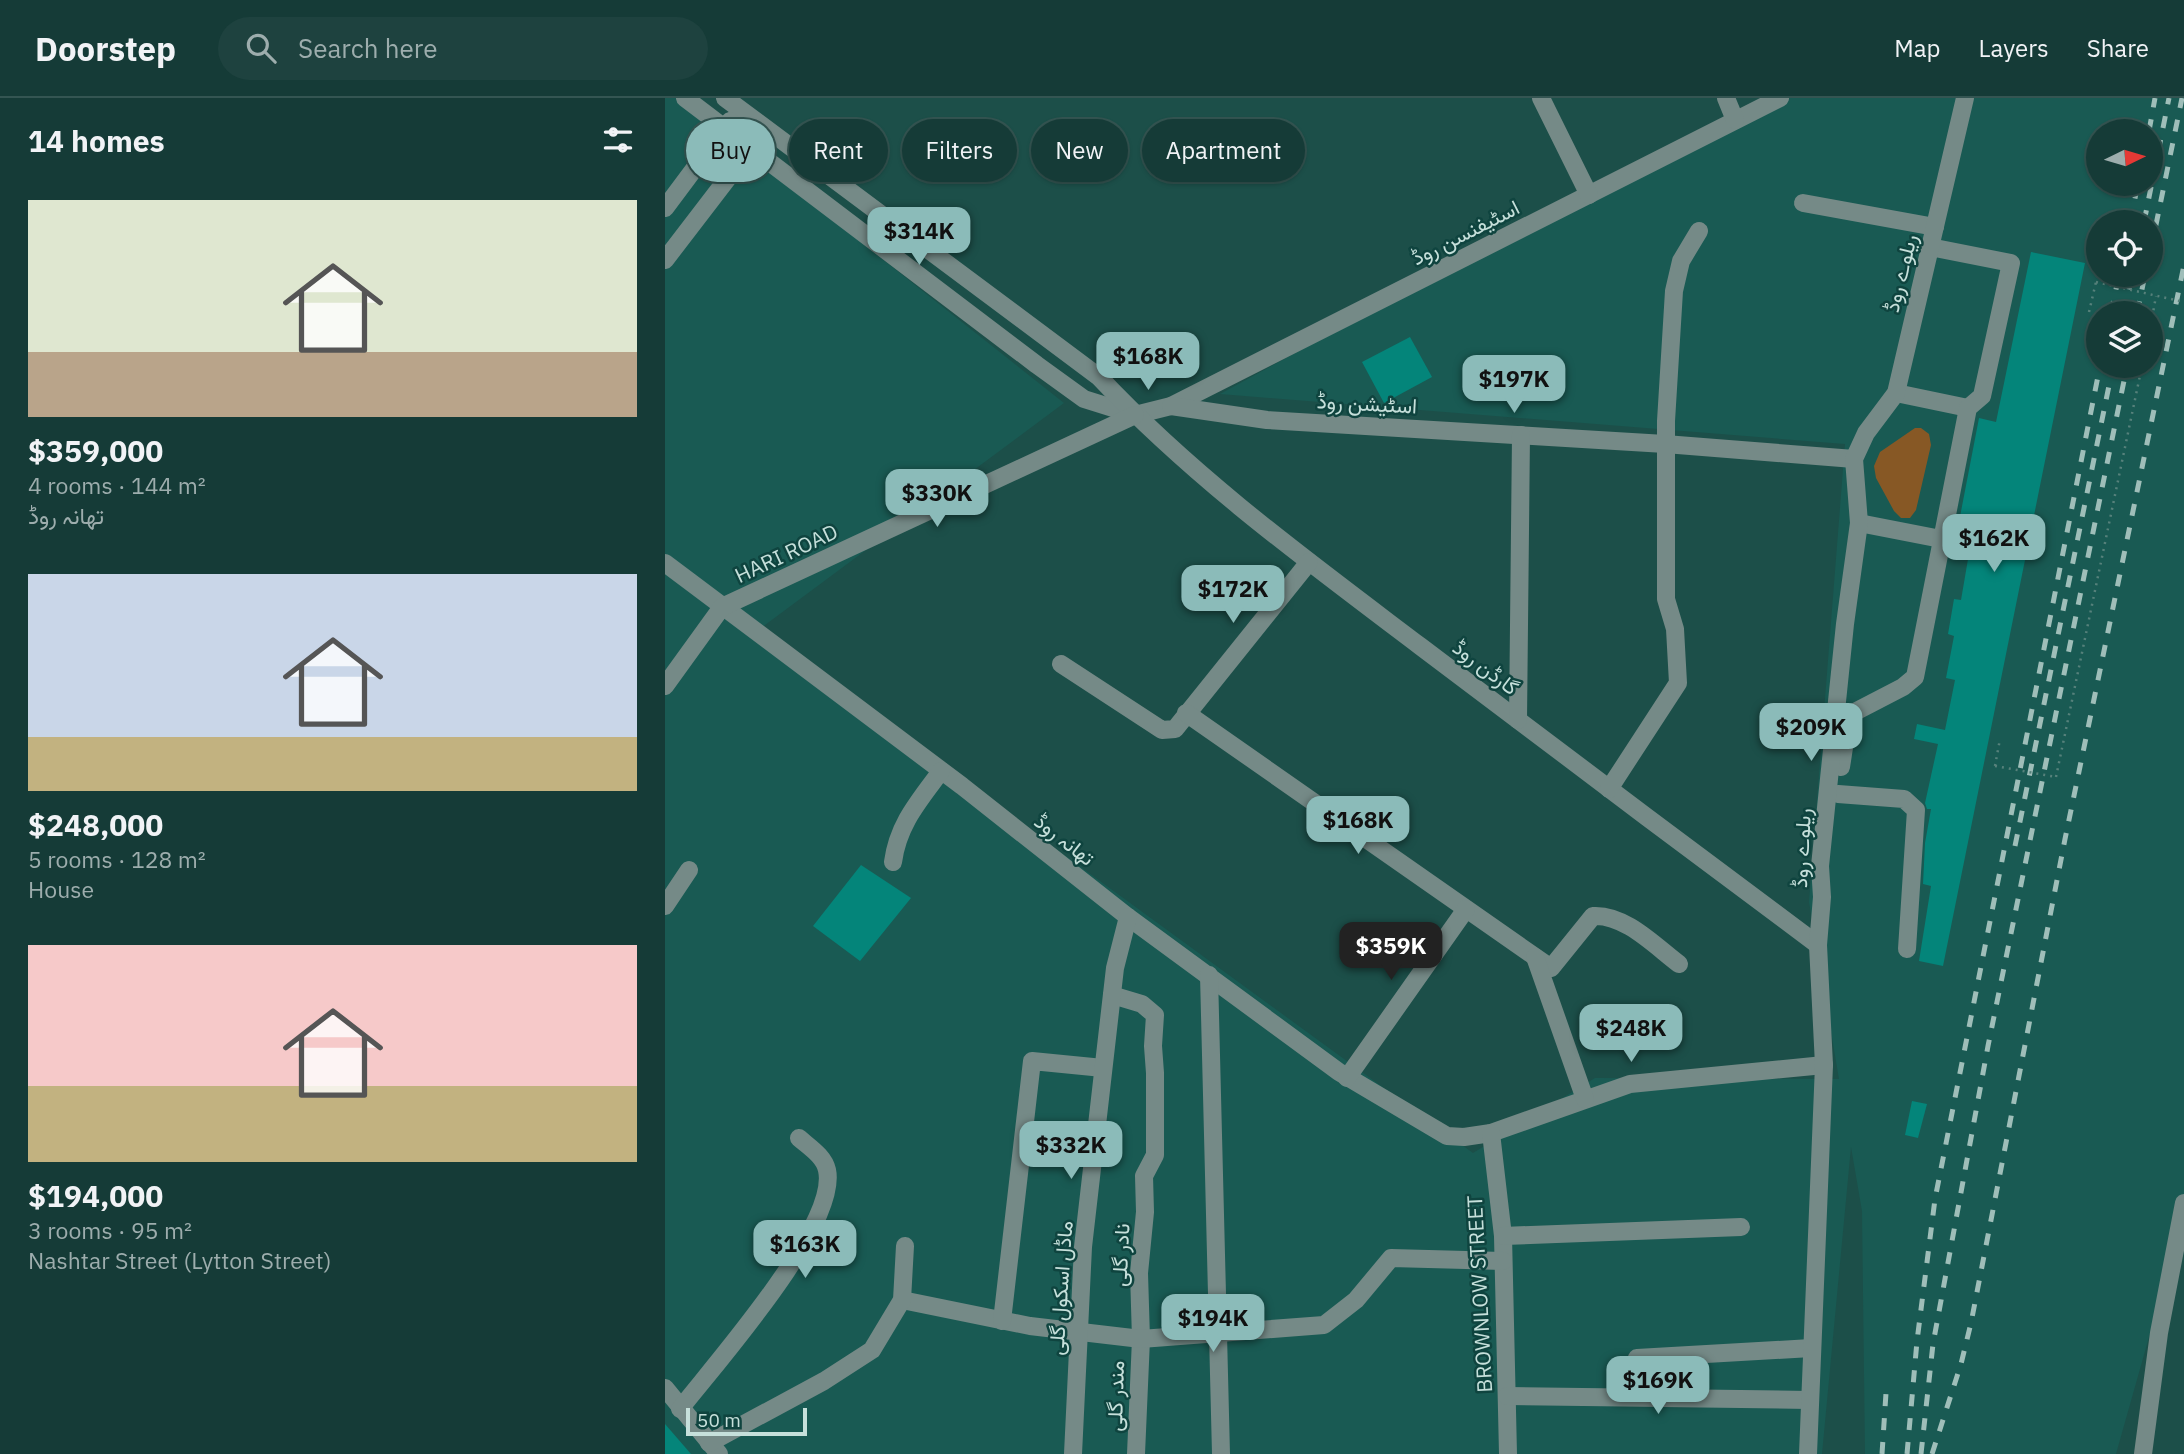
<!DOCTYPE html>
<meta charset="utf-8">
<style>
body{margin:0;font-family:"IBM Plex Sans",Vazirmatn,sans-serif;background:#1e423f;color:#f1f3f6;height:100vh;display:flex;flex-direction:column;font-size:26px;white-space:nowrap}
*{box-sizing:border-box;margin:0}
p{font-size:23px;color:#9dadad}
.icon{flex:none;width:38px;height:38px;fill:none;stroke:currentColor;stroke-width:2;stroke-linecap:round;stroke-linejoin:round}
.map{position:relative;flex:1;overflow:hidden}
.side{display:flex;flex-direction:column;background:#153b37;width:665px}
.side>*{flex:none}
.top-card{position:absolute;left:21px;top:21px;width:665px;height:63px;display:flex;gap:14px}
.needle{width:46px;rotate:85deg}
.fabs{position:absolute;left:1421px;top:21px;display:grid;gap:14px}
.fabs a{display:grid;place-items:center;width:77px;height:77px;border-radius:50%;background:#153b37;box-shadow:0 2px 5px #0004,0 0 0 2px #345552;font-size:35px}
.scale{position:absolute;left:21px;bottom:18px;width:121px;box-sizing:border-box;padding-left:7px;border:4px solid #c6e0db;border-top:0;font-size:19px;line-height:24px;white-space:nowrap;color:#c6e0db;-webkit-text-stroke:5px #0f443f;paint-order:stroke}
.price{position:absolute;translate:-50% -60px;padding:0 16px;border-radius:14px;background:#8bbbb9;color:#111;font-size:23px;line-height:46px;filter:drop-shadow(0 2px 4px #0008)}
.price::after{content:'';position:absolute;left:50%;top:42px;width:21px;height:16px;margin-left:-10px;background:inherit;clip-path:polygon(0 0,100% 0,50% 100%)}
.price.active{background:#222;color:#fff}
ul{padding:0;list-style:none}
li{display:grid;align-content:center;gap:14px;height:371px;padding:0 28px}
li span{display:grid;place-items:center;height:217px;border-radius:0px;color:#555}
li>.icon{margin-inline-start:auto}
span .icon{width:126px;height:126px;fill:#fffc;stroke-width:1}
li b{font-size:30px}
h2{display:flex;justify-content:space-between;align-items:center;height:84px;padding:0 28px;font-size:30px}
.pill{padding:0 24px;border-radius:32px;background:#153b37;box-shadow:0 2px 5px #0004,0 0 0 2px #345552;font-size:24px;line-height:63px}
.pill.active{background:#8bbbb9;color:#111}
header{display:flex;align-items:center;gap:42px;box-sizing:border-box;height:98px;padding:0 35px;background:#153b37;border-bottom:2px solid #345552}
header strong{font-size:33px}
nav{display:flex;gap:38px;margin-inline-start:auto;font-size:24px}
.search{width:490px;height:63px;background:#1e423f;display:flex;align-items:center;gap:18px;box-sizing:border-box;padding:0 24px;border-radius:38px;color:#9dadad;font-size:26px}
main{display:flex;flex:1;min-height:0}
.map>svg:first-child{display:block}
.built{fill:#195a53;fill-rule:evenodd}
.green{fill:#875825}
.building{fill:#04857a}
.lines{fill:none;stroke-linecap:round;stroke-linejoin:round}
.path{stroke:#56817b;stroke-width:2.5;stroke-dasharray:2 5;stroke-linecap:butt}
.minor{stroke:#758a87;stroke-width:18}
.rail{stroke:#9fbeb9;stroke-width:5;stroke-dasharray:12 12;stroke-linecap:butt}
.path-bridge{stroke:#56817b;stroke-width:2.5;stroke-dasharray:2 5;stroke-linecap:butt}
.labels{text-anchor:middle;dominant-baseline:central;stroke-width:5;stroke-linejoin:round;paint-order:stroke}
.street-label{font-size:21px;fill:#c6e0db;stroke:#0f443f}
</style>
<header>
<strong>Doorstep</strong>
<div class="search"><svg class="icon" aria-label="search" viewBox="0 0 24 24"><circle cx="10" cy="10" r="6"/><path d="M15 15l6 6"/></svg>Search here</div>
<nav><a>Map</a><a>Layers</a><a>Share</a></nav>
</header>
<main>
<section class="side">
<h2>14 homes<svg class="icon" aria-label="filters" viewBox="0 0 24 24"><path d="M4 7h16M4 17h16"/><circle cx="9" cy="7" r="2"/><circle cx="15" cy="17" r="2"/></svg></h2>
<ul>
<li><span style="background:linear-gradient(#dfe7d0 70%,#b9a48a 0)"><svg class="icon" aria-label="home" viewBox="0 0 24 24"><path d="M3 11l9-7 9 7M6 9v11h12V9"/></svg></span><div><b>$359,000</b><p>4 rooms · 144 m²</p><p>تھانہ روڈ</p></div></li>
<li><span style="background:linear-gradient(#c9d6e8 75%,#c2b280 0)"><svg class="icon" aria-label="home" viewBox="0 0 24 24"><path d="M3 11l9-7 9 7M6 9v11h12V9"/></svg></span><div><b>$248,000</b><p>5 rooms · 128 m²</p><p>House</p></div></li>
<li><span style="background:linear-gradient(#f6c9c9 65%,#c2b280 0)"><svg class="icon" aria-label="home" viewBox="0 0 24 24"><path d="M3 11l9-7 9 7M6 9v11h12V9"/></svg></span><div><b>$194,000</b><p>3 rooms · 95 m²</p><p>Nashtar Street (Lytton Street)</p></div></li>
</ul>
</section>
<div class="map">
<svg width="1519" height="1356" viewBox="0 0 1519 1356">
<rect width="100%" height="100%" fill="#1c4f49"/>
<path class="built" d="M0,0H14L399,305L92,533L808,1055L930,980L1174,981L1144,804L1180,346L555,296L1100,0H1519V1115L1451,1356H1200L1197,1113L1186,1049L1157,1356H0ZM1433,33H1486V86H1433ZM1433,124H1486V177H1433ZM1433,215H1486V268H1433Z"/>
<path class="green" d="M1250,330H1256L1264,336L1266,347L1251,412L1245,420H1236L1229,413L1211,380L1209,368L1215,354Z"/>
<g class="building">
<path d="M1366,154L1420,165L1278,868L1254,863L1266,788L1258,786L1260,745L1266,711H1262L1260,705L1273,646L1249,641L1252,626L1280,632L1290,582L1281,580L1289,538L1283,536L1289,501L1296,502L1308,432L1293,429L1314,320L1331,324Z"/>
<path d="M745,239L767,279L719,305L697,264Z"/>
<path d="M196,767L246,800L195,863L148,828Z"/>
<path d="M1247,1003L1262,1006L1253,1040L1240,1037Z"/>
<path d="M0,1326L26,1356H0Z"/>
</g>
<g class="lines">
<g class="path">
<path d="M1424,214L1431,184"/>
<path d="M1486,226L1491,198"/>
<path d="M1330,668L1335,641"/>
<path d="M1391,679L1477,268"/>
</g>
<g class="minor">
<path d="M20,0L372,267L419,301L470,317L506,308L1115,0"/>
<path d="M60,0L434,279C530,381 644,464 755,548C887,648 1020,748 1153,847"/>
<path d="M876,0L924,97"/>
<path d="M1061,0L1070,22"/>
<path d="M1138,105L1270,129"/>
<path d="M0,110L65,23"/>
<path d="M0,162L92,42"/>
<path d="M1231,295L1303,310"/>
<path d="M506,308L602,322L1000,346L1189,361"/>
<path d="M1194,425L1276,441"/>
<path d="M0,465L297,688L463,819L674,974L782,1038L799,1039L826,1035L965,986L1159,967"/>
<path d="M396,566L497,632L510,631L644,464"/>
<path d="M0,588L57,509L470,317"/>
<path d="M521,615L886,870L928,818C960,816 990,848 1014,866"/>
<path d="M853,622L856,337"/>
<path d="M1176,669L1184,617L1238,589L1250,579L1303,310L1317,298L1346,165L1265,149"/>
<path d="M944,691L1013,585L1010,531L1001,501V323L1009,193L1016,163L1034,133"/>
<path d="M1173,696L1239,701L1251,712L1242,851"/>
<path d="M228,764C233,726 254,703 276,673"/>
<path d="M0,808L24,772"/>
<path d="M870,859L920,1001"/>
<path d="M544,877L556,1356"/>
<path d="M447,897L477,906L490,917L488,948L490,975V1057L479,1078L480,1114L474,1175L476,1241L471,1356"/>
<path d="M682,980L801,811"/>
<path d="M826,1035L838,1138L843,1356"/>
<path d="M838,1138L1076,1129"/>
<path d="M237,1202L365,1228L476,1241L659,1227L691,1202L726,1160L838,1163"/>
<path d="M337,1223L367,963L438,970"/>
<path d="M972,1260L1146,1250"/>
<path d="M0,1290L54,1356"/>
<path d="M842,1298L1144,1302"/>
<path d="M15,1311C50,1266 174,1127 162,1072C159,1058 144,1049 134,1040"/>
<path d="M44,1345L159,1283L207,1252L237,1202L240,1148"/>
<path d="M408,1356L418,1149L450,870L463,819"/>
<path d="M1143,1356L1159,967L1153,847L1157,799L1155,768L1180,526L1194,425L1189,361L1201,335L1231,295L1300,0"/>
<path d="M1478,1356L1494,1235L1519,1105"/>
</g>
<g class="rail">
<path d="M1484,33L1490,0"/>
<path d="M1465,124L1473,86"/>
<path d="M1479,124L1504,0"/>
<path d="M1486,151L1517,0"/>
<path d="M1446,215L1454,177"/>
<path d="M1459,215L1467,177"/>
<path d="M1472,215L1480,177"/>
<path d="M1350,748L1448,268"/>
<path d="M1217,1356L1221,1295"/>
<path d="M1242,1356L1252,1243L1270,1101L1435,268"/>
<path d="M1256,1356L1268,1246L1323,948L1462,268"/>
<path d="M1267,1356L1296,1266L1306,1225L1400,741L1519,167"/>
</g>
<g class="path-bridge">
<path d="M1431,184L1519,204"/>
<path d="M1330,668L1391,679"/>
</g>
</g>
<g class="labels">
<g class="street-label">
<text transform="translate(800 134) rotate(-27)">اسٹیفنسن روڈ</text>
<text transform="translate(1235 175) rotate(-76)">ریلوے روڈ</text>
<text transform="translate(702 305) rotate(3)">اسٹیشن روڈ</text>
<text transform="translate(121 455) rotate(-25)">HARI ROAD</text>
<text transform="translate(821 569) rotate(37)">گارڈن روڈ</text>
<text transform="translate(400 741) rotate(38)">تھانہ روڈ</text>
<text transform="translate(1136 750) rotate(-87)">ریلوے روڈ</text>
<text transform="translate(455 1157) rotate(-87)">نادر گلی</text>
<text transform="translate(395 1190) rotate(-86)">ماڈل اسکول گلی</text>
<text transform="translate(814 1196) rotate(-93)">BROWNLOW STREET</text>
<text transform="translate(450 1298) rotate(-88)">مندر گلی</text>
</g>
</g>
</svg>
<div class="fabs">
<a><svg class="needle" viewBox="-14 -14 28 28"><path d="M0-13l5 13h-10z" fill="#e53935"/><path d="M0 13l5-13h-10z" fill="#9dadad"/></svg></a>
<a><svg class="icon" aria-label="locate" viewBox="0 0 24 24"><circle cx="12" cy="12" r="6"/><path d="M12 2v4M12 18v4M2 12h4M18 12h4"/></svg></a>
<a><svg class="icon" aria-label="layers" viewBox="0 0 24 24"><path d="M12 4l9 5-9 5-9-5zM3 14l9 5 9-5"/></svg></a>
</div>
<div class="scale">50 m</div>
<b class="price" style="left:254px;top:169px">$314K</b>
<b class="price" style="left:483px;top:294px">$168K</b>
<b class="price" style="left:849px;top:317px">$197K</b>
<b class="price" style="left:272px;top:431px">$330K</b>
<b class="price" style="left:1329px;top:476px">$162K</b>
<b class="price" style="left:568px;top:527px">$172K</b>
<b class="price" style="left:1146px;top:665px">$209K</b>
<b class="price" style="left:693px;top:758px">$168K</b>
<b class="price active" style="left:726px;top:884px">$359K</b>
<b class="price" style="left:966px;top:966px">$248K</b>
<b class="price" style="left:406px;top:1083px">$332K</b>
<b class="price" style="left:140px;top:1182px">$163K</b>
<b class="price" style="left:548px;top:1256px">$194K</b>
<b class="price" style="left:993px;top:1318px">$169K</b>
<div class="top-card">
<a class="pill active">Buy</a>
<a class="pill">Rent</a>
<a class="pill">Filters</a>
<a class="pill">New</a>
<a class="pill">Apartment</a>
</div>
</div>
</main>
